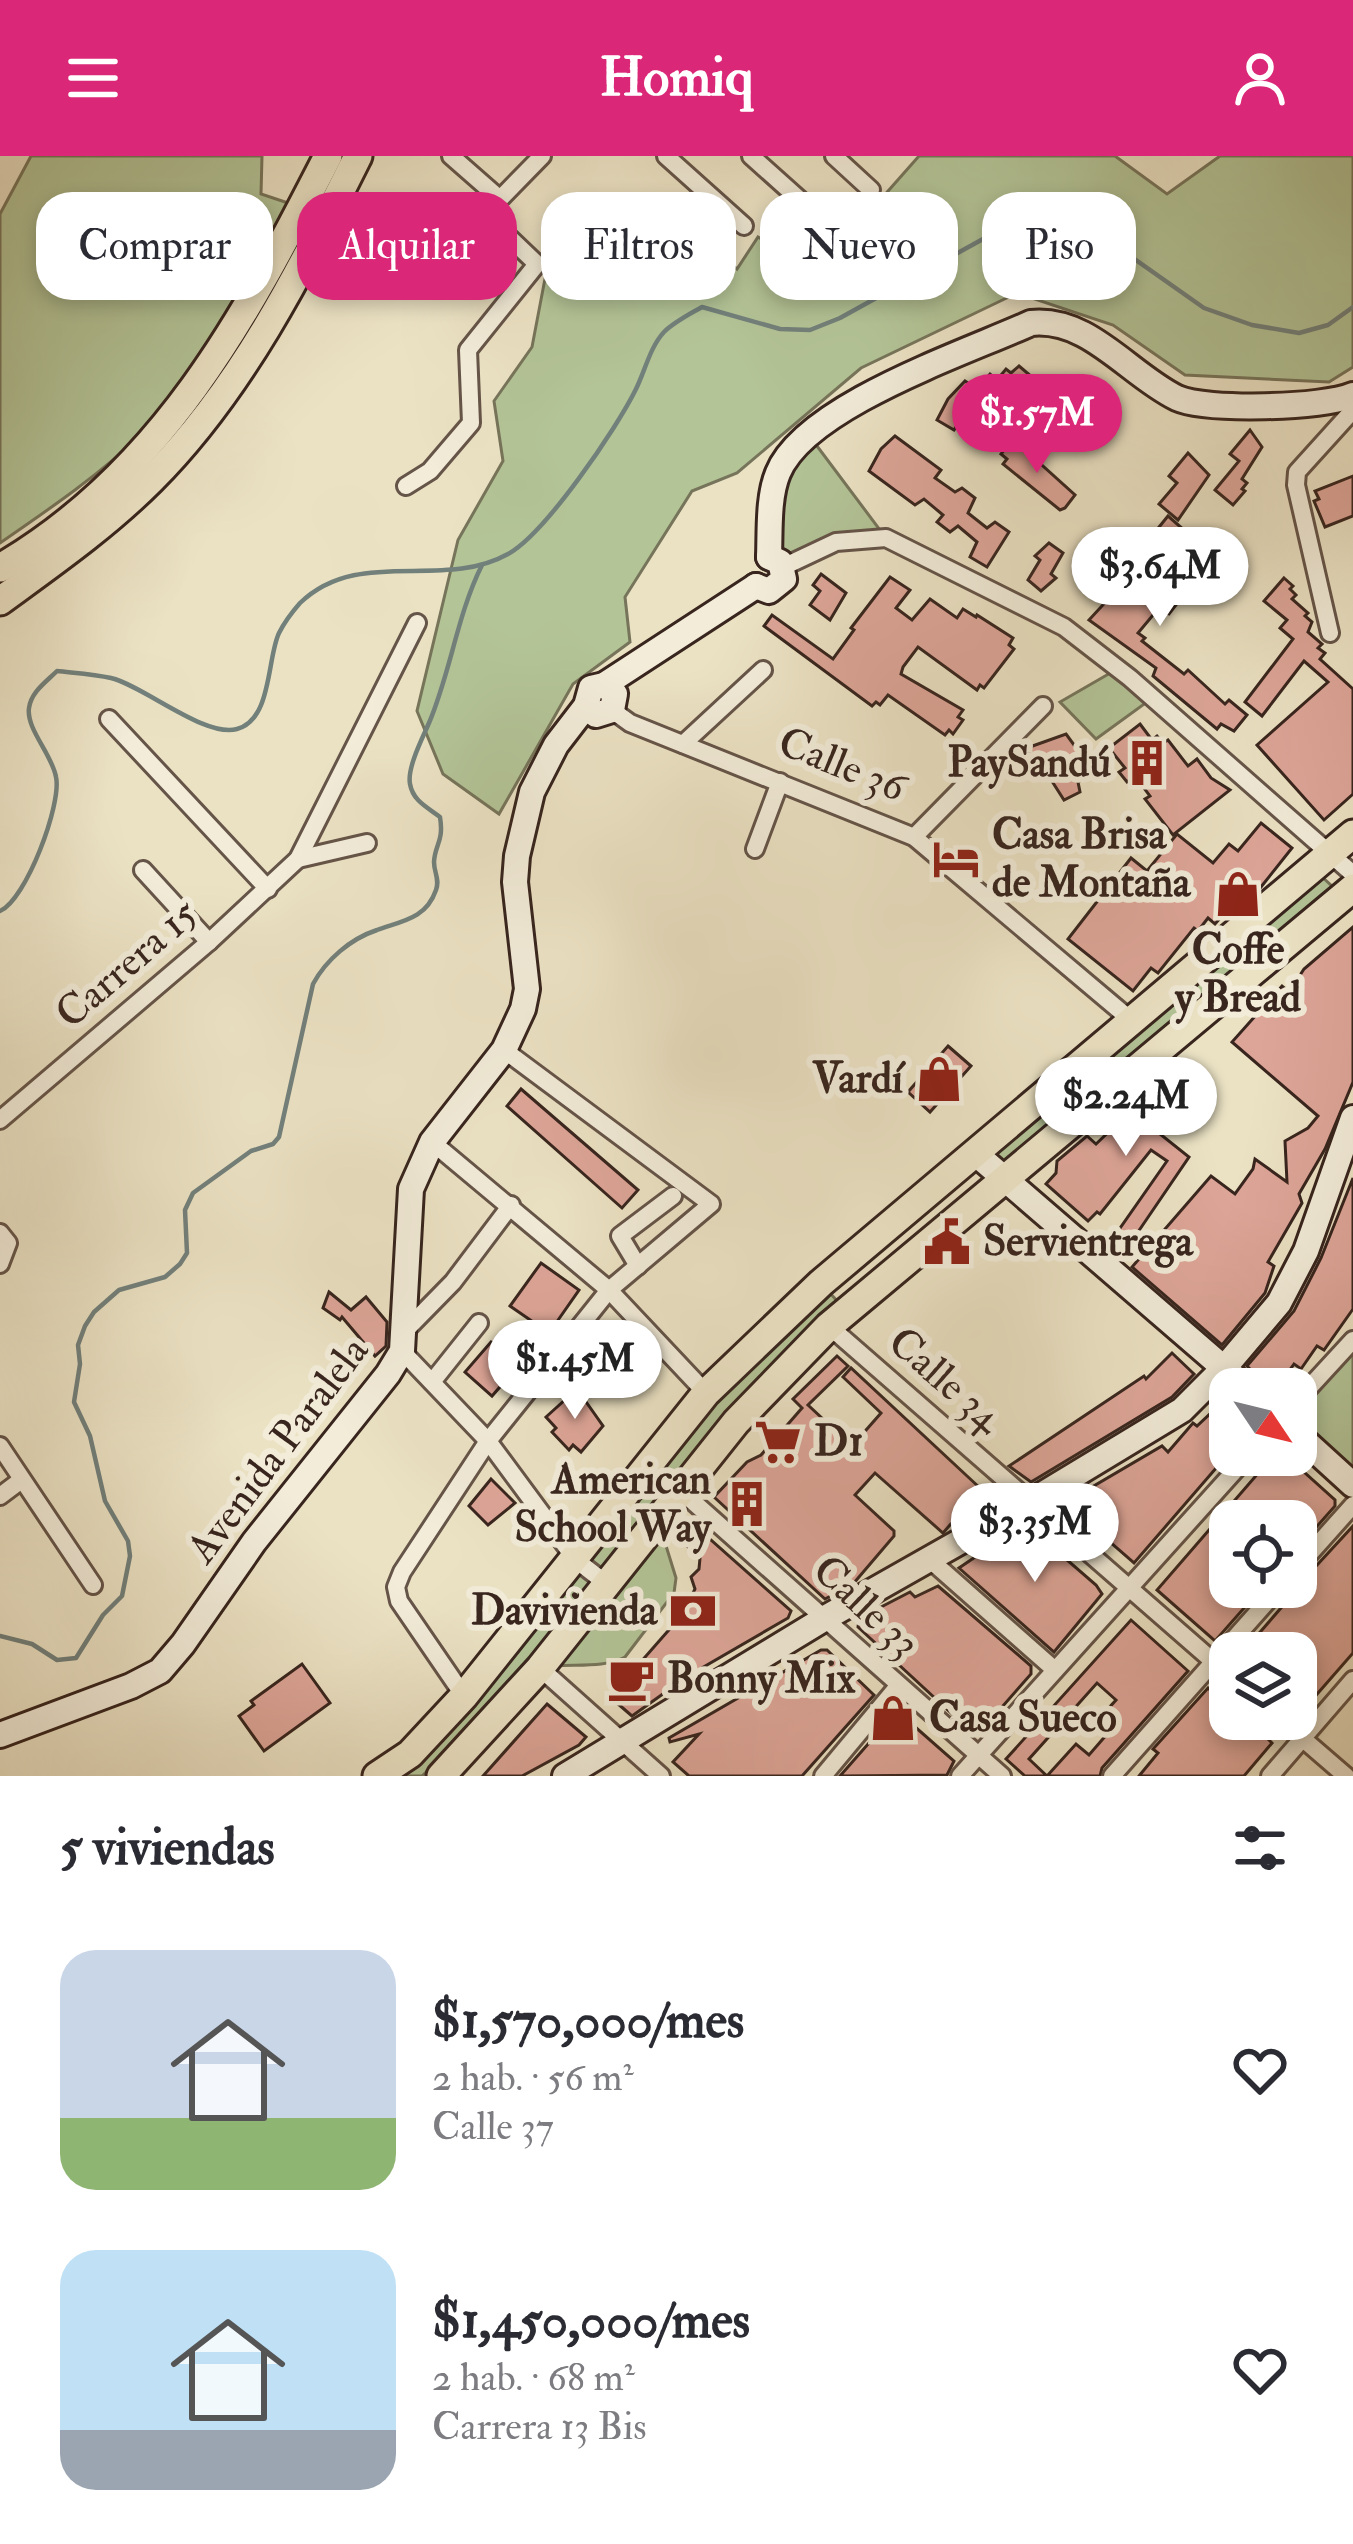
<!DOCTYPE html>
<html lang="es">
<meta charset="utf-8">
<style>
body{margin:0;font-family:"IM FELL Double Pica",serif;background:#f2f2f3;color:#2b2b33;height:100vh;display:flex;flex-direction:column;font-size:45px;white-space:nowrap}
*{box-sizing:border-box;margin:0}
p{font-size:39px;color:#7c7c81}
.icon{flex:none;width:66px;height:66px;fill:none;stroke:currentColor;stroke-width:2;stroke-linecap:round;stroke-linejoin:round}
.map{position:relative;height:1620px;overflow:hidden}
.panel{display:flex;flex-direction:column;background:#fff;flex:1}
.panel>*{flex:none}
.guide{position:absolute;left:36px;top:36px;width:1281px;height:108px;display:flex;gap:24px}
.needle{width:78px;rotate:125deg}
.tools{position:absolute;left:1209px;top:1212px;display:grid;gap:24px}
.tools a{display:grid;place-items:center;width:108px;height:108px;border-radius:24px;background:#fff;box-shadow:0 6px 18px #0003;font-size:60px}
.price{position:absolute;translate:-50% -102px;padding:0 27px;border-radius:42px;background:#fff;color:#222;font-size:39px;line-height:78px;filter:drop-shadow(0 3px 6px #0008)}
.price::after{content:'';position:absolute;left:50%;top:72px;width:36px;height:27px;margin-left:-18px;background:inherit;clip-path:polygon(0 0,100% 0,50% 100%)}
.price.selected{background:#db2777;color:#fff}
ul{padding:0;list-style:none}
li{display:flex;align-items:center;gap:36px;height:300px;padding:0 60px}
li span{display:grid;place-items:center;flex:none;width:336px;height:240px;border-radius:36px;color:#555}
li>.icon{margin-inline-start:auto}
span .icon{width:144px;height:144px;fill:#fffc;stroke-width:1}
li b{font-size:51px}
h2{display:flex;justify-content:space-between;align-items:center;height:144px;padding:0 60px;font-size:51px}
.pill{padding:0 42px;border-radius:36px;background:#fff;box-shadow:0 6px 18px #0003;font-size:42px;line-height:108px}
.pill.selected{background:#db2777;color:#fff}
header{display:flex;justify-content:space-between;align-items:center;height:156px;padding:0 60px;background:#db2777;color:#fff;font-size:54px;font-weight:700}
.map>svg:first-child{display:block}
.green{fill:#b3c497;stroke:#76745a;stroke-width:3}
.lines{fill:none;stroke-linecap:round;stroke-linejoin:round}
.stream{stroke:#72807b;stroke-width:4.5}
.building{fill:#dda598;stroke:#38251e;stroke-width:3;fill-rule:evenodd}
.street-casing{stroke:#655448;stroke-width:22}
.secondary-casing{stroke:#38251e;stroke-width:30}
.primary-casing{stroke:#38251e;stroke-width:33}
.street{stroke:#f2ecd9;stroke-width:16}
.secondary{stroke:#f2ecd9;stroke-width:24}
.primary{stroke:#ebe2c4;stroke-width:27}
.labels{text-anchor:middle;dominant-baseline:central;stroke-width:12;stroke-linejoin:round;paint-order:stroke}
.poi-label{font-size:42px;font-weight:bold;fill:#38251e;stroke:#f2ecd9;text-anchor:start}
.street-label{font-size:42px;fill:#38251e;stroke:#f2ecd9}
</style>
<header><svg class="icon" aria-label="menu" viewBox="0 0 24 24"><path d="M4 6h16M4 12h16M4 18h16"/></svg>Homiq<svg class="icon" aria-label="person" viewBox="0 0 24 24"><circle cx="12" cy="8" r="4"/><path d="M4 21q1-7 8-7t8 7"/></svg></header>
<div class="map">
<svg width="1353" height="1620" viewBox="0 0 1353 1620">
<rect width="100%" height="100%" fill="#ebe2c4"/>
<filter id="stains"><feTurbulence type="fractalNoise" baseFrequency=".00167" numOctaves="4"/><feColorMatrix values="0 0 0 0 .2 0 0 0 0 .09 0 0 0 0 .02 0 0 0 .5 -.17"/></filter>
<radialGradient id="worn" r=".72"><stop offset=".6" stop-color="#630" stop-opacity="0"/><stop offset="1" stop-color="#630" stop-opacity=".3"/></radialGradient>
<g class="green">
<path d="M31,0H262L261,38L288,47C258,113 197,224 146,274C102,317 51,352 0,387V58Z"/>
<path d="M919,0H1115L1167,38L1220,0H1353V211L1329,226L1185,219L1113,169L1017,137L861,212L737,317L692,335L625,441L630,486L573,528L499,658L443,618L417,555L458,384L503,305L494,245L532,191L560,44L662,54L737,113L758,81L779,93L822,59L858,69Z"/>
<path d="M808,278L886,382L863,381L783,411C763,346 767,331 808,278Z"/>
<path d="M1112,516L1147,546L1096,583L1060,546Z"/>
<path d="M1321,720L1333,731L996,1015L983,1004Z"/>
<path d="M828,1135L840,1148L728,1257L479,1565L422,1620H395L713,1243Z"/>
<path d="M1353,1184V1329L1296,1277V1246Z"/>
<path d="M658,1364L676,1422L674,1437L625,1501C601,1514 567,1506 540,1512Z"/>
</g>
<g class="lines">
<g class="stream">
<path d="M0,755C26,744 62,648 56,621C52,598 26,573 29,552C31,536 46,526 57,515C75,517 94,518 111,522C144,530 205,582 237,573C272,564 267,502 279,477C284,467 293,455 300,447C359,390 442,435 508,398C545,378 617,272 636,233C645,215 650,191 664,176C674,166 690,158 702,151L780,173L810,174L840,162L983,83L1032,66L1062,65L1089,71L1204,152L1252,169L1299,177L1328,169L1353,151"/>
<path d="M0,1480L32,1488L57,1504L76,1502L103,1459L122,1440L130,1400L128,1385L105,1345L90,1280L74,1246L80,1208L78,1189L85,1170L94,1156L119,1134L165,1121L180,1108L187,1097L185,1054L193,1037L251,995L273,988L279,981L313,828C326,804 350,783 377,774C402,765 426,763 436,734C440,723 434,717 434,706C435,688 444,686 440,661C427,651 413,645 410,628C407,612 422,583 429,567C451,515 457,459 482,409"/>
</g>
</g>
<g class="building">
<path d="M1019,210L1032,221L1021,236L1016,232L1007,244L1002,240L990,251L978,241L954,274L937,264L948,243L965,225L977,233L990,218L997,224L1006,213L1011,217Z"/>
<path d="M1250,274L1262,291L1242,323L1247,327L1242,333L1245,335L1233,349L1215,334L1239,305L1230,298Z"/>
<path d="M895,280L941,314L935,322L955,336L962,332L975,342L968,357L987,372L995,366L1009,376L987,411L970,401L977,386L958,370L950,376L937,366L943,359L924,343L915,349L869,315L881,293Z"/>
<path d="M1013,283L1075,339L1065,352L1060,354L1003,308L1007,303L1001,298Z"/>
<path d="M1188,297L1209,319L1178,364L1159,348L1177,327L1169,320Z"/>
<path d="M1353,320V360L1325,371L1314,345L1319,343L1315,335Z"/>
<path d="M1168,360L1184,374L1166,400L1172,404L1161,423L1179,445L1169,458L1158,453L1138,477L1145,482L1142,485L1184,518L1188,514L1225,548L1229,544L1247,559L1234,575L1221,568L1217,573L1153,520L1156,512L1089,464L1160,387L1151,381Z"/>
<path d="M1049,387L1063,397L1051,418L1056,422L1041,435L1028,424L1040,404L1035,400Z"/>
<path d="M821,418L846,437L830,464L810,449L820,435L813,429Z"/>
<path d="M890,421L910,434L896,452L912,464L930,443L957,462L963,453L976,461L977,459L1013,482L1009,489L1014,493L984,532L980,529L977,534L918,491L903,511L901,518L963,554L958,561L963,564L953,578L949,574L945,579L888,539L880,549L876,546L872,550L764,470L772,459L833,503L854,474L851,472Z"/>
<path d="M1284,422L1293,430L1290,433L1296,439L1292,443L1308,457L1305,460L1312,466L1308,476L1322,488L1318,492L1325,497L1320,503L1353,533V638L1324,664L1257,589L1328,526L1304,505L1262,560L1245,546L1293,483L1280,472L1287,464L1264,445Z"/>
<path d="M1140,568L1152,584L1157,580L1163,587L1168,584L1188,610L1197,603L1211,622L1230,634L1173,679L1145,643L1150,640L1135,620L1127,626L1119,616L1125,612L1109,592Z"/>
<path d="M1066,578L1074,589L1079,586L1095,618L1078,626L1080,636L1064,644L1048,619L1038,624L1023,600L1029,597L1027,592Z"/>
<path d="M1261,667L1292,692L1257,736L1250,737L1237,752L1225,762L1222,760L1215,768L1208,762L1198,775L1194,772L1158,817L1151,812L1133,835L1068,783L1131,702L1147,715L1177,678L1213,707L1229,688L1238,695Z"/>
<path d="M1353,771V926L1325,993L1299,1038L1302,1047L1268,1106L1274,1110L1265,1137L1222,1189L1132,1111L1211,1020L1235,1038L1253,1013L1255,1003L1287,1026L1285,985L1308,972L1318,960L1232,886L1282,830L1289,836L1304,813Z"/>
<path d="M948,890L971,910L930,956L908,936Z"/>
<path d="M1191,908L1203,919L1160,978L1189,1001L1123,1098L1109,1088L1167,1005L1151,994L1100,1058L1097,1056L1088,1065L1046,1028L1056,1017L1057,1005L1087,980L1096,988L1138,948Z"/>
<path d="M521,933L638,1034L622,1052L507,950Z"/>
<path d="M1353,1022V1153L1324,1194L1317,1190L1301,1213L1294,1208L1276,1233H1270L1247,1210L1294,1155L1321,1102Z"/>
<path d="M541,1107L579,1134L549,1177L510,1150Z"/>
<path d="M329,1136L351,1154L366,1141L387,1166L386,1190L375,1200L342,1161L340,1164L323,1152Z"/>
<path d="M503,1180L526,1201L492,1240L465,1216L491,1186L495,1189Z"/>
<path d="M1172,1197L1194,1218L1172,1241L1031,1326L1009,1310L1144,1220L1146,1223Z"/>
<path d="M837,1200L848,1210L808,1249L852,1290L881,1257L843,1221L851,1212L981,1333L943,1377L875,1317L855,1339L894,1375V1380L853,1428L825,1443L714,1341L747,1306L761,1299L802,1252L793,1243Z"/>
<path d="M577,1233L603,1270L581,1296L573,1289L569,1294L552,1276L556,1272L546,1261Z"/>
<path d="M1230,1239V1296L1134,1407L1071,1352L1087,1334L1162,1290L1168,1296L1193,1267L1197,1270Z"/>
<path d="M1274,1299H1285L1335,1344V1350L1296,1394V1365H1230V1431L1260,1434L1215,1485L1157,1434Z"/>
<path d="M491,1323L515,1347L488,1369L469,1350Z"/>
<path d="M694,1369L791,1455L788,1462L688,1520L632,1560L610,1541L696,1443L692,1439L695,1433L691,1421L699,1413L700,1402L686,1389L684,1380Z"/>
<path d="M1021,1370H1028L1096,1429L1102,1438L1054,1496L959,1412Z"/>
<path d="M1353,1370V1497L1297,1561L1296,1511L1307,1497H1242L1300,1430L1296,1425L1306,1421Z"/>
<path d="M938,1430L1031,1510V1518L981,1575L963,1568L858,1471L859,1464L883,1450L910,1436L915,1441Z"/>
<path d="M1131,1464L1188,1515L1102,1612L1100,1620H1025L1006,1603ZM1097,1527L1116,1544L1106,1555L1114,1562L1103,1572L1108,1577L1089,1599L1076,1588L1047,1620L1029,1603Z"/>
<path d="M821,1494H827L874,1539L802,1620H689L673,1606L699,1578L670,1586L669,1582Z"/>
<path d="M302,1508L330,1547L264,1595L239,1560L254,1549L251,1545Z"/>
<path d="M1208,1532L1230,1551V1563H1248L1272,1587L1244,1620H1139L1158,1597L1153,1593Z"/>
<path d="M547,1548L586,1581L579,1589L522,1620H483Z"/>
<path d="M897,1555L954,1605L947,1619L840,1620Z"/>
</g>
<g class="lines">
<defs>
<g id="street">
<path d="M451,0L500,43"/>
<path d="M666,0L744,70"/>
<path d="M751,0L809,52"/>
<path d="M834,0L871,34"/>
<path d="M323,62L437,53L500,43L542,0"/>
<path d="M406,330L430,315L471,267L468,194L537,108L474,48"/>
<path d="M783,411L836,386L886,382L1064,471L1130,522L1353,718"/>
<path d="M1330,477L1296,329L1297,316L1353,254"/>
<path d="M612,554L630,567L914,681L1131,864"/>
<path d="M109,563L268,733"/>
<path d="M683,588L763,514"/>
<path d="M914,681L1043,550"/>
<path d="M755,693L780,626"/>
<path d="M298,703L367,687"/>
<path d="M143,714L209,786"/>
<path d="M0,964L209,786L298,703L417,467"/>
<path d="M432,986L609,1134L706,1237"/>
<path d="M0,1077L8,1087L0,1108"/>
<path d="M638,1110L620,1080L673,1040"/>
<path d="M829,1170L1230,1520"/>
<path d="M404,1176L453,1126L511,1049"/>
<path d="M402,1195L488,1285L576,1404L607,1428"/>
<path d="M432,1226L479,1167"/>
<path d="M1296,1246L1353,1184"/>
<path d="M0,1290L93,1429"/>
<path d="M681,1335L1002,1620"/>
<path d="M0,1340L20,1325"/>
<path d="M928,1402L1055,1514"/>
<path d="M1296,1413L1353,1349"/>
<path d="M540,1512L661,1620"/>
<path d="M464,1540L399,1445L396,1431L402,1416L488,1285L609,1134L711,1048L504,894"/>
<path d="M1280,1563L1346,1620"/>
<path d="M823,1620L898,1530"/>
<path d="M960,1620L1249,1299"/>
<path d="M1112,1620L1280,1431"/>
<path d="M1270,1620L1353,1524"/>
</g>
<g id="secondary">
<path d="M769,401C770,375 768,341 778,317C805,250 965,197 1031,167C1089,161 1128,218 1177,242C1206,255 1324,252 1353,239"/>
<path d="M756,430L769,435L784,423L780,406L769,401"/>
<path d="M586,550L596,559L612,554L615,538L604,529"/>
<path d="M976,998L1248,1233"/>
<path d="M1296,1277L1353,1329"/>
<path d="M0,1579L131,1530L160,1515L183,1488L254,1386L388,1218L402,1195L411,1033L432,986L504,894L523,853L527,833L515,726L517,700L532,636L556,589L586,550L591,532L604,529L756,430"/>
<path d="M565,1620L827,1461L1030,1346L1182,1254L1225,1211L1279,1147L1306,1095L1353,962"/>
</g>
<g id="primary">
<path d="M0,412C163,317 245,162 328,0"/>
<path d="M0,445C52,407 105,370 151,324C242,233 301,114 358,0"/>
<path d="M377,1620L410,1598L464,1540L706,1237L821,1127L1353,678"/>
<path d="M441,1620L540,1512L736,1266L829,1170L1353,732"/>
</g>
</defs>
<use href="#street" class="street-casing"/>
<use href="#secondary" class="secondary-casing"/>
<use href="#primary" class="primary-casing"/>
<use href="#street" class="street"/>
<use href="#secondary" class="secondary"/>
<use href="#primary" class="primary"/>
</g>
<defs>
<symbol id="building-bare" viewBox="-9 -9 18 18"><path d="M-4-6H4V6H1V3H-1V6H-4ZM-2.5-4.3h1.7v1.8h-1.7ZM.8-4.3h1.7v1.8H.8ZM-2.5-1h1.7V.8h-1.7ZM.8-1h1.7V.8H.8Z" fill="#8f2418" stroke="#f2ecd9" stroke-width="2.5" paint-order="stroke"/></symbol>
<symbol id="hotel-bare" viewBox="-9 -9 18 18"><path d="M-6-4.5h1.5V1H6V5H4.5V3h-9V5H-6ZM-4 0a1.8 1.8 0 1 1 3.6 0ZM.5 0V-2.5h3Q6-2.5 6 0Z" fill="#8f2418" stroke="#f2ecd9" stroke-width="2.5" paint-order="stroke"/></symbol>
<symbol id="shop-bare" viewBox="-9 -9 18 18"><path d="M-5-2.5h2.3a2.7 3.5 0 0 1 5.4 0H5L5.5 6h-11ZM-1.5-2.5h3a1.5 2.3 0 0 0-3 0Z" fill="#8f2418" stroke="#f2ecd9" stroke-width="2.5" paint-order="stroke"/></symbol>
<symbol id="civic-bare" viewBox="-9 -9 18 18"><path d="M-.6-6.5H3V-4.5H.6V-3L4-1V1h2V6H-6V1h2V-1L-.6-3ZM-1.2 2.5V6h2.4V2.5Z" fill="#8f2418" stroke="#f2ecd9" stroke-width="2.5" paint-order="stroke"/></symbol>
<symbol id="supermarket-bare" viewBox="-9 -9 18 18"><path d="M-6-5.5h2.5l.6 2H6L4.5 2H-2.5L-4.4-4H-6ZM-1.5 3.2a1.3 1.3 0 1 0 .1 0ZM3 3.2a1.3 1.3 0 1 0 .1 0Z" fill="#8f2418" stroke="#f2ecd9" stroke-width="2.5" paint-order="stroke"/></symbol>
<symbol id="bank-bare" viewBox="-9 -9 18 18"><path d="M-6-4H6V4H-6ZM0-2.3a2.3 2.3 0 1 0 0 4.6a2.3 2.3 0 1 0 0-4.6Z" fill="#8f2418" stroke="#f2ecd9" stroke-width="2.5" paint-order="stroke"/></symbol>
<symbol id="cafe-bare" viewBox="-9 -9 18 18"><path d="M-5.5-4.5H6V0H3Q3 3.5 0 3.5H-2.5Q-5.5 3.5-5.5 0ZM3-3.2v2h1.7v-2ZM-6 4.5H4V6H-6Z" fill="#8f2418" stroke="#f2ecd9" stroke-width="2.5" paint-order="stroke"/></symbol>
</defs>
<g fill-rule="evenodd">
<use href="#building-bare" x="1114" y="574" width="66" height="66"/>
<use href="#hotel-bare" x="923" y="670" width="66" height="66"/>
<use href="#shop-bare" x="1205" y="705" width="66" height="66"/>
<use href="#shop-bare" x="906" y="890" width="66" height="66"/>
<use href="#civic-bare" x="914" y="1053" width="66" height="66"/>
<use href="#supermarket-bare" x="745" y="1253" width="66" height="66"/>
<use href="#building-bare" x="714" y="1315" width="66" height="66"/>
<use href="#bank-bare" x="660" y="1422" width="66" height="66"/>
<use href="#cafe-bare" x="598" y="1490" width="66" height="66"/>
<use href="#shop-bare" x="860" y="1529" width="66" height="66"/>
</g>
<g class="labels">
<g class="poi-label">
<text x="1111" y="607" text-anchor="end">PaySandú</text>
<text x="992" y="679">Casa Brisa<tspan x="992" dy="48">de Montaña</tspan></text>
<text x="1238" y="794" text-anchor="middle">Coffe<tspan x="1238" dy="48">y Bread</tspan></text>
<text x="903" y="923" text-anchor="end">Vardí</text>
<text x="983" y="1086">Servientrega</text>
<text x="814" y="1286">D1</text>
<text x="711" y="1324" text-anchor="end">American<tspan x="711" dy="48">School Way</tspan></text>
<text x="657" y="1455" text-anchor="end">Davivienda</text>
<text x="667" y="1523">Bonny Mix</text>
<text x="929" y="1562">Casa Sueco</text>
</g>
<g class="street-label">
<text transform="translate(842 609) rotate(22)">Calle 36</text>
<text transform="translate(127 808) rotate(-41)">Carrera 15</text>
<text transform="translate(945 1224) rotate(41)">Calle 34</text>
<text transform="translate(278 1294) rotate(-53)">Avenida Paralela</text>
<text transform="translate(866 1451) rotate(43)">Calle 33</text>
</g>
</g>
<rect width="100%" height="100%" filter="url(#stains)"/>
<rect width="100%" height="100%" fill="url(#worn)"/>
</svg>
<div class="tools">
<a><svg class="needle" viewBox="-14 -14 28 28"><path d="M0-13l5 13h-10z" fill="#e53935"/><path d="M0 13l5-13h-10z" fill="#7c7c81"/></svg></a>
<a><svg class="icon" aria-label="locate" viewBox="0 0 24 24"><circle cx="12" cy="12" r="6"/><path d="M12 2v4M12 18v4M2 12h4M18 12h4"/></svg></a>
<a><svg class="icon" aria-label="layers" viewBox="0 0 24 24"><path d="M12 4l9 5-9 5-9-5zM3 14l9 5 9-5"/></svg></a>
</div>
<b class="price selected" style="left:1037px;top:320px">$1.57M</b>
<b class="price" style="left:1160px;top:473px">$3.64M</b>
<b class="price" style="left:1126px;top:1003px">$2.24M</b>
<b class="price" style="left:575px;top:1266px">$1.45M</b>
<b class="price" style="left:1035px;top:1429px">$3.35M</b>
<div class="guide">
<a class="pill">Comprar</a>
<a class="pill selected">Alquilar</a>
<a class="pill">Filtros</a>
<a class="pill">Nuevo</a>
<a class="pill">Piso</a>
</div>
</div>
<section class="panel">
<h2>5 viviendas<svg class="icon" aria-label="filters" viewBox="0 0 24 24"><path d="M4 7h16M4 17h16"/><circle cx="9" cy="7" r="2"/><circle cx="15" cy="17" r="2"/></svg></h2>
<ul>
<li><span style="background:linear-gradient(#c9d6e8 70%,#8fb573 0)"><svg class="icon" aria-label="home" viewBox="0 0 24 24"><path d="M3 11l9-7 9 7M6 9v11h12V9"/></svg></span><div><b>$1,570,000/mes</b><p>2 hab. · 56 m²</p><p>Calle 37</p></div><svg class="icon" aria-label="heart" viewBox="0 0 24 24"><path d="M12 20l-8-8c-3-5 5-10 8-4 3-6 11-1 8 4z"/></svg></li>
<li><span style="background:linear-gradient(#bfe0f5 75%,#9aa5b1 0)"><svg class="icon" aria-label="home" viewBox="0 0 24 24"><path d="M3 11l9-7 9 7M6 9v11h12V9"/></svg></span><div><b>$1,450,000/mes</b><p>2 hab. · 68 m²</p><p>Carrera 13 Bis</p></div><svg class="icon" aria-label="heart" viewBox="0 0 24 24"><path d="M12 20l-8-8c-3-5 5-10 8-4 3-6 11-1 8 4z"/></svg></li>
</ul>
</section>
